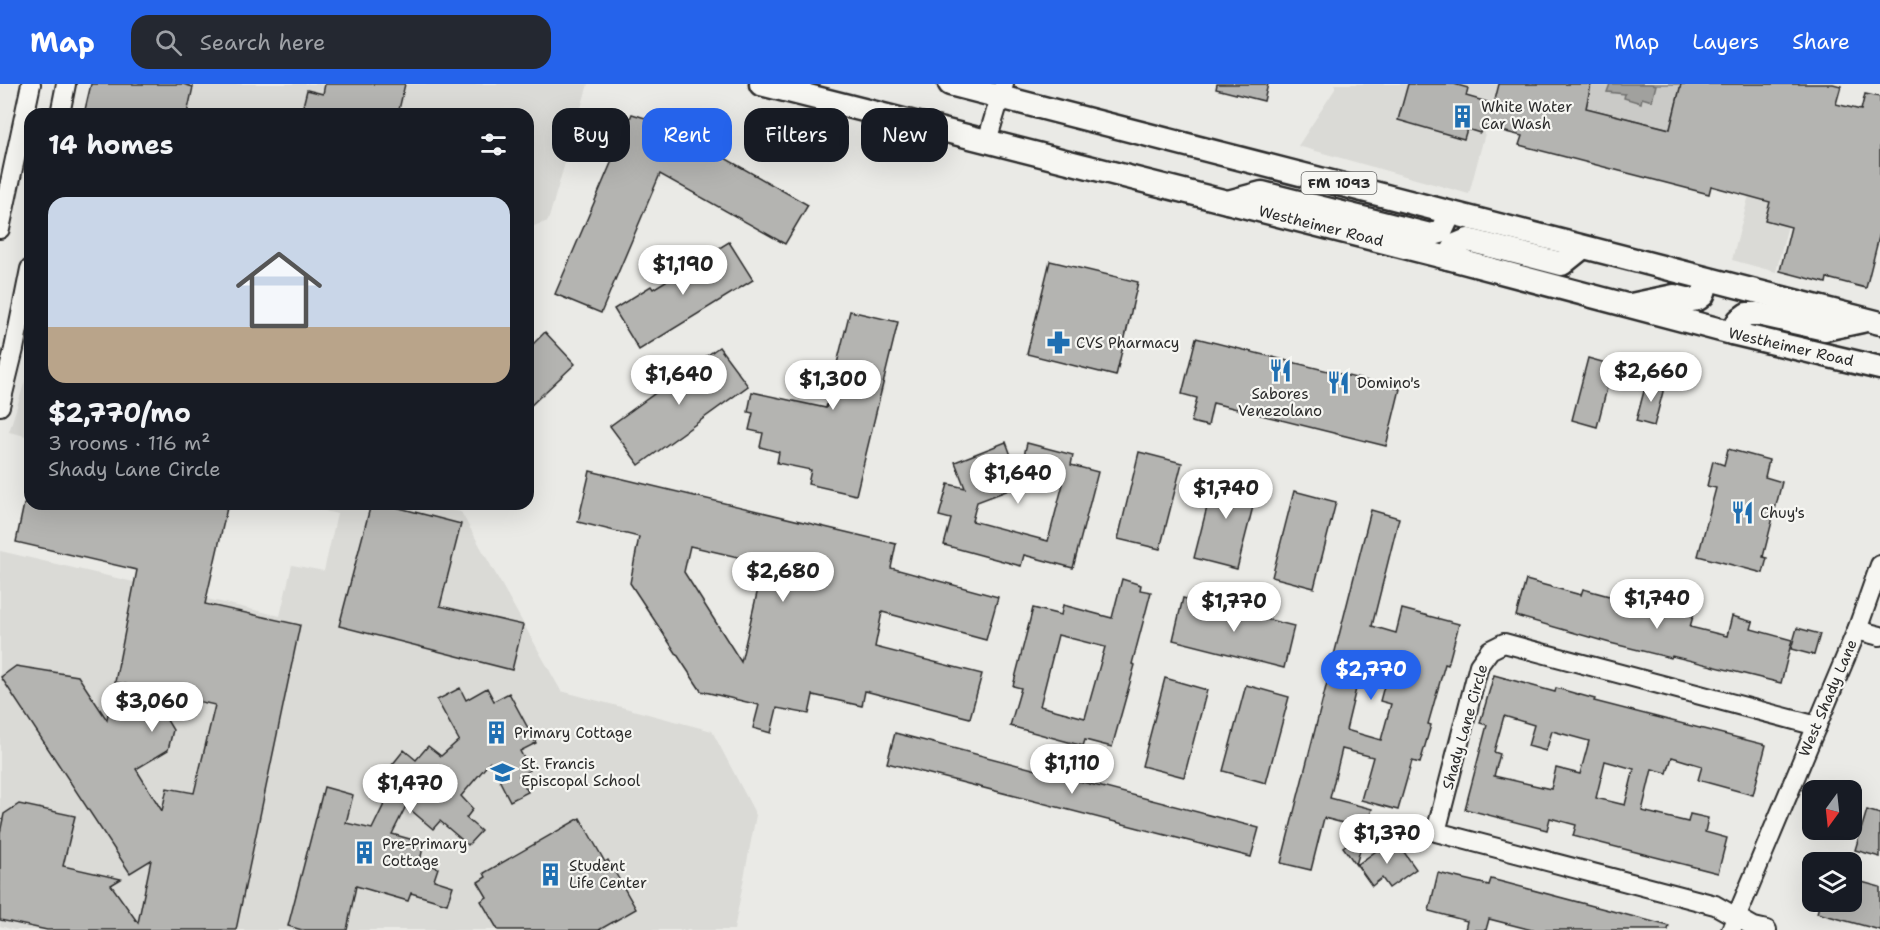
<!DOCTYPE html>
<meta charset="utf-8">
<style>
body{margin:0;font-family:"Shantell Sans",sans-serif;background:#242831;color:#f1f3f6;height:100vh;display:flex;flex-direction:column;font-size:22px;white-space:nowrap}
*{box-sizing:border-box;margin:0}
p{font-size:20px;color:#9ea1a6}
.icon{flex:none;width:33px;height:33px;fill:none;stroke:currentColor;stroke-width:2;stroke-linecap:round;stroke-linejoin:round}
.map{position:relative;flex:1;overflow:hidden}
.details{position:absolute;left:24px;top:24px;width:510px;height:402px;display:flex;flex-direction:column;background:#171b24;border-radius:18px;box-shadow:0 6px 24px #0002}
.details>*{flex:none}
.top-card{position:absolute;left:552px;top:24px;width:570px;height:54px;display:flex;gap:12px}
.needle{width:39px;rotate:195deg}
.buttons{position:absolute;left:1802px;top:696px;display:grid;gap:12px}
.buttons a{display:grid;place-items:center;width:60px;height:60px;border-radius:12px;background:#171b24;box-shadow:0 6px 24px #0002;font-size:30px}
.price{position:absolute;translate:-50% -51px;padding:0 14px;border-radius:21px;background:#fff;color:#222;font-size:20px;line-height:39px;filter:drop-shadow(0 2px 3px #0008)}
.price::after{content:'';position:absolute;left:50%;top:36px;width:18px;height:14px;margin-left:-9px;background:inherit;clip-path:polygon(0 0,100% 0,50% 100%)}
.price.current{background:#2563eb;color:#fff}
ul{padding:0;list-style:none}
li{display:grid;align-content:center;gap:12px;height:318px;padding:0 24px}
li+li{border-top:2px solid #363941}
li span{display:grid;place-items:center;height:186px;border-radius:18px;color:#555}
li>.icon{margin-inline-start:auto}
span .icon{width:108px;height:108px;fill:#fffc;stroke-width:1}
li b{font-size:26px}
h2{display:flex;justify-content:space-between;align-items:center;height:72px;padding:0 24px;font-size:26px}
.pill{padding:0 21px;border-radius:18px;background:#171b24;box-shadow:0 6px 24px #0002;font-size:21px;line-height:54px}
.pill.current{background:#2563eb;color:#fff}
header{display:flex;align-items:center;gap:36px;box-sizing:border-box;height:84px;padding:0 30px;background:#2563eb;color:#fff}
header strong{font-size:28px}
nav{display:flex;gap:33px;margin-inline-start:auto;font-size:21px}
.search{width:420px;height:54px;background:#242831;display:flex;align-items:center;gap:15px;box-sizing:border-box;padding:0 21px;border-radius:18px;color:#9ea1a6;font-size:22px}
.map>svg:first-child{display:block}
.built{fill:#dadad6}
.green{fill:#cacac7;stroke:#7a7a79;stroke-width:1.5}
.water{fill:#a1a19e;stroke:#727270;stroke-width:1.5}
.building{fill:#b4b4b1;stroke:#2b2b2b;stroke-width:1.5;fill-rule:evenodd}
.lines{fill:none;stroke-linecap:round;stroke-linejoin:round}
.minor-casing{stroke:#2b2b2b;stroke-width:22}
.major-casing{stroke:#2b2b2b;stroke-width:27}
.minor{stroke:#f6f6f2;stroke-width:18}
.major{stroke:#f6f6f2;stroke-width:22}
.labels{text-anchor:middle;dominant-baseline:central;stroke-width:4.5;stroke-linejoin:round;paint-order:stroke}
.shield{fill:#f6f6f2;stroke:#686867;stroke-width:1.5}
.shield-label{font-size:14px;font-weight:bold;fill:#2b2b2b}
.poi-label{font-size:15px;fill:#2b2b2b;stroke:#f6f6f2;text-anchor:start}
.street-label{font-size:15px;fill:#2b2b2b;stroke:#f6f6f2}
</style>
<header>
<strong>Map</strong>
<div class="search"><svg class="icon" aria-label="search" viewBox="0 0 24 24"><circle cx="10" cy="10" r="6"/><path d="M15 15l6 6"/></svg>Search here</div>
<nav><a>Map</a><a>Layers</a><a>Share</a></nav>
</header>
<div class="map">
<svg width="1880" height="846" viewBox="0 0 1880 846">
<rect width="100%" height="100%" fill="#eaeae6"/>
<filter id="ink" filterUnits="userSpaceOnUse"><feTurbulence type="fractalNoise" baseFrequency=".0167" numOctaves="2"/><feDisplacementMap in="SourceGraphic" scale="12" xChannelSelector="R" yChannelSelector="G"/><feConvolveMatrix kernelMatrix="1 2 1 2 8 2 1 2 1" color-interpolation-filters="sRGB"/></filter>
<g filter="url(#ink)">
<g class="built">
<path d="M92,0H588L548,137L528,144V30H85Z"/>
<path d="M1335,0H1498L1469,110L1298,62L1335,5Z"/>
<path d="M1778,0H1824L1776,188L1732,176Z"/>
<path d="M30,281V353L9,348Z"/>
<path d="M298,420H425L461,428L561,607L712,647L756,731L734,846H14L0,842V467L280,532L292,481L324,487L337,430Z"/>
</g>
<path class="green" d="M1591,0H1681L1670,45L1586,24Z"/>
<path class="water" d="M1610,0H1651L1656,1L1652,17L1642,14L1641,19L1624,14L1625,10L1607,8Z"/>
<g class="building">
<path d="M91,0H183L193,3L187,30H84Z"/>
<path d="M325,0H405L398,30H301L307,6L323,10Z"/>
<path d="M1217,0H1268L1264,17L1216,5Z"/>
<path d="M1408,0H1454L1468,4L1466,12L1494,20L1499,0H1591L1586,24L1670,45L1681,0H1833L1841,2L1836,20L1861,26L1865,10L1880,13V149L1866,204L1827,194L1826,199L1780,187L1791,143L1765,136L1770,118L1711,102L1709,110L1519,61L1522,52L1482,42L1480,49L1467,45L1464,55L1398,36Z"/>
<path d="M632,30L652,36L647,55L684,71L693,56L808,121L785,160L660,90L601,229L555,210Z"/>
<path d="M729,158L753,196L639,266L614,225L651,202L653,205Z"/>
<path d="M1050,177L1138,198L1116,292L1027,270Z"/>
<path d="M850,227L898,238L856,411L808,400L811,386L777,379L779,368L760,363L763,349L749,346L753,329L748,328L752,308L826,324Z"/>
<path d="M545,248L575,280L528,324V265Z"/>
<path d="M1196,254L1400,305L1386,362L1213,319L1208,342L1191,338L1197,314L1182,310Z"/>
<path d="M719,263L748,302L639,381L610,342Z"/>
<path d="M1588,274L1613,281L1597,343L1572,336Z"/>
<path d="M1647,296L1665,300L1654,342L1636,337Z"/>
<path d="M1006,358L1022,401L977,418L972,437L1048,457L1063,400L1020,388L1027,359L1073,371L1071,381L1098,388L1073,484L1024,471L1021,482L944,461L951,435L939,432L948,400L965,404L955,378Z"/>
<path d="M1728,365L1769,376L1765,393L1782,398L1763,473L1767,474L1763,489L1698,472L1716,404L1707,402L1713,377L1724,381Z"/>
<path d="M1139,368L1182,379L1160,465L1118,455Z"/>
<path d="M590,387L896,460L891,484L998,513L986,556L882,528L875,563L982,590L970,634L865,607L862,622L813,611L809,630L777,624L771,649L753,644L759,621L701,607L630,499L639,453L578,438ZM690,462L764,479L741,578L684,488Z"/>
<path d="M1216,388L1259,399L1237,485L1194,474Z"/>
<path d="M1294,407L1336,418L1314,504L1272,493Z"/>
<path d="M24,420H212L227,424L205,520L300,541L236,846H47L0,836V749L4,730L19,720L75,732L63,782L121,795L111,801L138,839L151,776L130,789L1,593L16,582L78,592L107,636L109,622L139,603L115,598L137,486L16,458ZM149,606L215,621L194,709L167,704L162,727L136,685L168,666L173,646Z"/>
<path d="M371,420H384L461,440L440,522L523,541L512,586L339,542Z"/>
<path d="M1371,426L1399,434L1372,542L1396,549L1402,525L1459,540L1448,581L1445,580L1428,640L1431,641L1420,679L1412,677L1398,726L1361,716L1373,673L1342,665L1330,714L1372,725L1366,745L1324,734L1311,786L1281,779ZM1361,584L1387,591L1380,617L1391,620L1381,656L1346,646Z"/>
<path d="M1122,495L1141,501L1140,506L1151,508L1132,580L1135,581L1112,663L1085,656L1083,662L1010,642L1021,604L1013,602L1033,524L1061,531L1063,521L1112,534ZM1058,551L1105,563L1085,634L1040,622Z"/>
<path d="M1526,496L1581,511L1583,505L1639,520L1640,516L1673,525L1676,512L1697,518L1690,543L1727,552L1732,532L1753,538L1751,545L1792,556L1781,599L1672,572L1671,574L1610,559L1516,532Z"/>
<path d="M1183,514L1294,542L1284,584L1173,556Z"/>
<path d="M1797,544L1820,550L1814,571L1791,565Z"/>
<path d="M1494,591L1555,608L1556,604L1595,615L1594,617L1766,661L1753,711L1698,696L1702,682L1672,673L1667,689L1652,685L1642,727L1688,738L1690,730L1708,734L1705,748L1727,754L1718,789L1573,752L1576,741L1550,734L1547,746L1465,725L1487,641L1480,639ZM1504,632L1534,641L1528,662L1546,667L1552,647L1589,657L1580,690L1556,684L1551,705L1494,692L1500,670L1494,668ZM1605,677L1634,685L1625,721L1596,714Z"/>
<path d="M1165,594L1207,606L1184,693L1142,682Z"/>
<path d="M1246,601L1289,613L1266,699L1223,687Z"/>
<path d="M460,604L466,616L487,604L494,617L509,609L536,659L520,667L530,686L519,692L528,708L510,717L490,678L461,712L473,725L466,734L481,747L468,761L440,737L433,745L406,722L392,750L424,759L420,777L438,784L434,796L453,802L447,820L411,809L408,817L356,802L347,846H302L288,842L324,703L353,711L346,739L372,745L390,708L400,696L388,686L404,666L416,676L428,662L441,672L459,656L437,616Z"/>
<path d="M895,649L1259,744L1251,773L887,679Z"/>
<path d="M1867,726L1880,730V773L1855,766Z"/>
<path d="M580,734L605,778L608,776L636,825L599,846H498L481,817L487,813L478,798L486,793L484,789Z"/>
<path d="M1365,748L1356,781L1343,763Z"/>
<path d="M1394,754L1416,785L1389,804L1382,794L1372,802L1357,781Z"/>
<path d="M1438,789L1489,801L1491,795L1669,842L1668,846H1532L1489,835L1486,846H1465L1467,837L1429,827Z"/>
<path d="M1851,795L1880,803V846L1817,829L1820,818H1851Z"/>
</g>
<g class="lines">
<defs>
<g id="minor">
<path d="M60,30L66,0"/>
<path d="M987,57L1004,0"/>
<path d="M0,145L31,0"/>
<path d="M0,322L14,265L30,185"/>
<path d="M1857,546L1880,552"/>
<path d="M1731,846L1857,546L1880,481"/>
<path d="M1767,846L1754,843L1715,821L1436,748L1479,581L1490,566L1504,559L1817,642"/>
</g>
<g id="major">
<path d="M761,0L1448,174L1732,249L1880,284"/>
<path d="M950,0L1880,239"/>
<path d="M1228,118L1262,109L1430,151L1441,148L1450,129"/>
<path d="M1448,174L1456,161L1468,156L1562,180L1582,164"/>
<path d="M1631,221L1674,212L1691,216L1698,215L1703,211L1708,196"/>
<path d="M1732,249L1739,236L1747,230H1758L1825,245L1862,237"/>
</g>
</defs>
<use href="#minor" class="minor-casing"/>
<use href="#major" class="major-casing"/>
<use href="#minor" class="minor"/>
<use href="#major" class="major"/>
</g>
</g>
<defs>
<symbol id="building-bare" viewBox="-9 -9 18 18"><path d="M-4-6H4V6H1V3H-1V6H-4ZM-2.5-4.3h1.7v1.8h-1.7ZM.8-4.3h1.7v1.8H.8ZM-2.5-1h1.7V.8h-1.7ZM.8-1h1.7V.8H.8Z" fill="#1f6fb2" stroke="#f6f6f2" stroke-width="2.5" paint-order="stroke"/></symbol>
<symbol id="pharmacy-bare" viewBox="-9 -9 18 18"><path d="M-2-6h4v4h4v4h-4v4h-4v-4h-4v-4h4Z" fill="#1f6fb2" stroke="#f6f6f2" stroke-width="2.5" paint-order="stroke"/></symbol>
<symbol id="restaurant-bare" viewBox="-9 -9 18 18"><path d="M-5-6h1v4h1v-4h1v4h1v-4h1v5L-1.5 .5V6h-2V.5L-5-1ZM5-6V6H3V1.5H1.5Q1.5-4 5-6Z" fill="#1f6fb2" stroke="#f6f6f2" stroke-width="2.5" paint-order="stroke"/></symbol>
<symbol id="school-bare" viewBox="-9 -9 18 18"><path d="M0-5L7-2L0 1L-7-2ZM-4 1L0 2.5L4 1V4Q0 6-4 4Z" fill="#1f6fb2" stroke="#f6f6f2" stroke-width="2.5" paint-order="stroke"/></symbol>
</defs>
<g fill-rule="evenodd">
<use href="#building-bare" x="1446" y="16" width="33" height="33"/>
<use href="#pharmacy-bare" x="1042" y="242" width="33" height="33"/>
<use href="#restaurant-bare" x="1264" y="270" width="33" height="33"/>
<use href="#restaurant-bare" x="1322" y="282" width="33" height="33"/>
<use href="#restaurant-bare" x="1726" y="412" width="33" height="33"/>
<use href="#building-bare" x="480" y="632" width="33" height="33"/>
<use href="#school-bare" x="486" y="672" width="33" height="33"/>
<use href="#building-bare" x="348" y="752" width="33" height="33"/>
<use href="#building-bare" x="534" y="774" width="33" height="33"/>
</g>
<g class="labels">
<rect class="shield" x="1301.5" y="88" width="75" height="22" rx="4.5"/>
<g class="shield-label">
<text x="1339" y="99">FM 1093</text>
</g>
<g class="poi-label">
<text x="1481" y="23">White Water<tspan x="1481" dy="17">Car Wash</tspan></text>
<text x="1076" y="259">CVS Pharmacy</text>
<text x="1357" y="299">Domino's</text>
<text x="1280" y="310" text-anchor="middle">Sabores<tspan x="1280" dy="17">Venezolano</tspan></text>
<text x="1760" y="429">Chuy's</text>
<text x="514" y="649">Primary Cottage</text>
<text x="521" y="680">St. Francis<tspan x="521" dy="17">Episcopal School</tspan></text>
<text x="382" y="760">Pre-Primary<tspan x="382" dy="17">Cottage</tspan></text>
<text x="569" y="782">Student<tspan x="569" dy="17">Life Center</tspan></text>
</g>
<g class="street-label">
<text transform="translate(1321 142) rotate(14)">Westheimer Road</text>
<text transform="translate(1791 263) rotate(13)">Westheimer Road</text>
<text transform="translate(1828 614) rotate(-67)">West Shady Lane</text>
<text transform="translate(1465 643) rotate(-74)">Shady Lane Circle</text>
</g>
</g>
</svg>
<div class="buttons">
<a><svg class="needle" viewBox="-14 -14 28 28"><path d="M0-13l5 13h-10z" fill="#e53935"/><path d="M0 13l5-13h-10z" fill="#9ea1a6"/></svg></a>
<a><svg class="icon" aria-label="layers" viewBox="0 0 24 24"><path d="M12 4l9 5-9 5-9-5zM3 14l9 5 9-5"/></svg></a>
</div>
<b class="price" style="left:683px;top:212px">$1,190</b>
<b class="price" style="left:1651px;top:319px">$2,660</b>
<b class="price" style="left:679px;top:322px">$1,640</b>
<b class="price" style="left:833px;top:327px">$1,300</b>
<b class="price" style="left:1018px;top:421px">$1,640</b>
<b class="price" style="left:1226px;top:436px">$1,740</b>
<b class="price" style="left:783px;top:519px">$2,680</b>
<b class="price" style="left:1657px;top:546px">$1,740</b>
<b class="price" style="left:1234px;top:549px">$1,770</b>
<b class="price current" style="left:1371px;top:617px">$2,770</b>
<b class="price" style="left:152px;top:649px">$3,060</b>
<b class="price" style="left:1072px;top:711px">$1,110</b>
<b class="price" style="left:410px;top:731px">$1,470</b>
<b class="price" style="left:1387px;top:781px">$1,370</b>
<div class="top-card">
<a class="pill">Buy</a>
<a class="pill current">Rent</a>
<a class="pill">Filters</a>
<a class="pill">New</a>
</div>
<section class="details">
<h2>14 homes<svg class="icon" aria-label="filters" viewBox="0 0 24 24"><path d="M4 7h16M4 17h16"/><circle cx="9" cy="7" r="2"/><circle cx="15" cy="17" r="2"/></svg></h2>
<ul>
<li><span style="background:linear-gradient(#c9d6e8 70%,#b9a48a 0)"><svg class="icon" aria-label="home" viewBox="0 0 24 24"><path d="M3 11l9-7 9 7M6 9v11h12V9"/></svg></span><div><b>$2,770/mo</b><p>3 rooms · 116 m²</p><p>Shady Lane Circle</p></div></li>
</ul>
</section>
</div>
